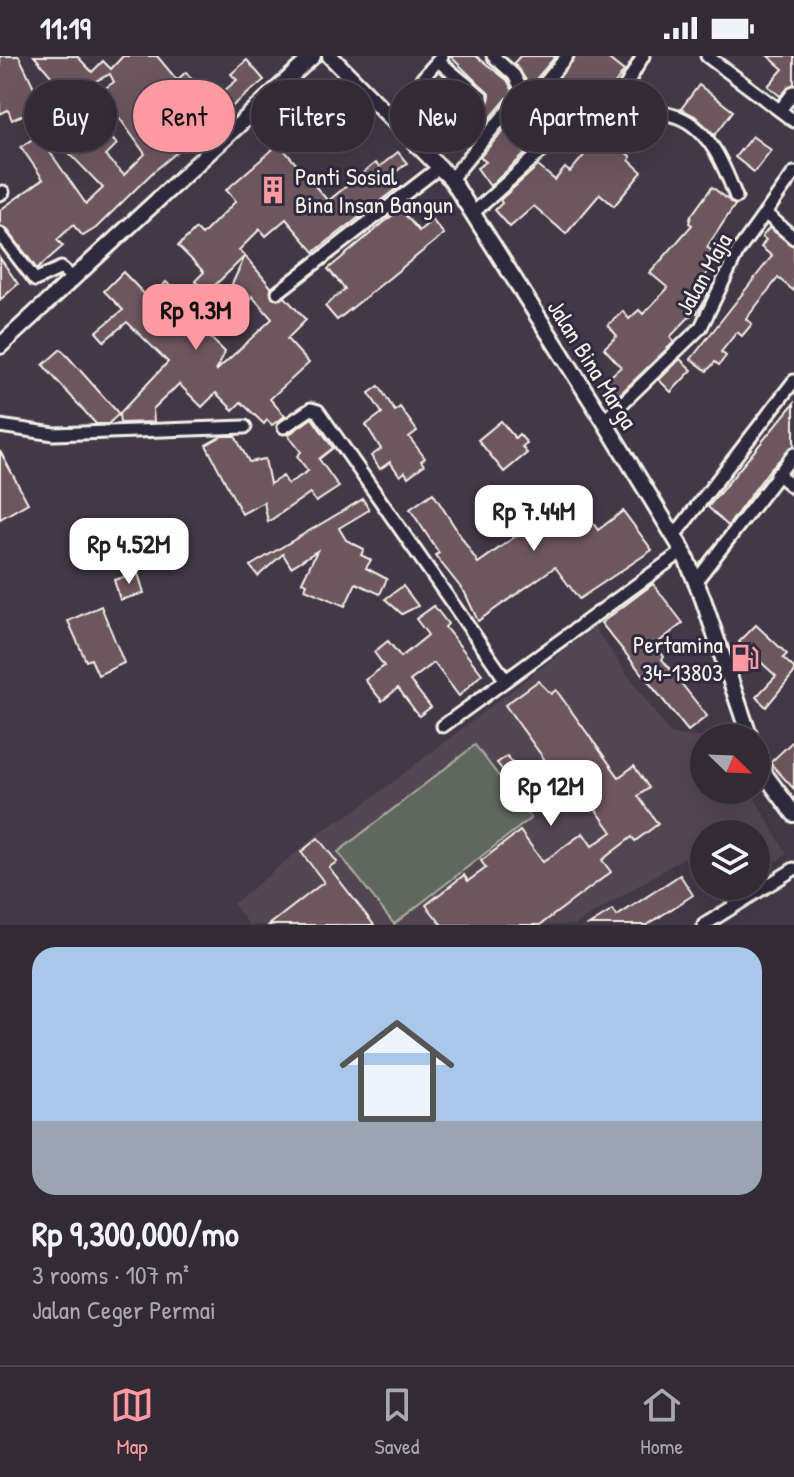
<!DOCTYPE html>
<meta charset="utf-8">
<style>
body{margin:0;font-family:"Patrick Hand",sans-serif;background:#3a323d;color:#f1f3f6;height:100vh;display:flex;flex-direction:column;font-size:30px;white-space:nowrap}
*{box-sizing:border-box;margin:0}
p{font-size:26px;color:#a8a7ad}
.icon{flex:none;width:44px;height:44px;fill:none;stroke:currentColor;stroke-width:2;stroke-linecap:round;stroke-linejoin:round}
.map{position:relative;height:869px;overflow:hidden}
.panel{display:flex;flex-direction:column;background:#322a35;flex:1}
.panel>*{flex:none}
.top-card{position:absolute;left:24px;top:24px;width:746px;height:72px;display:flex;gap:16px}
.needle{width:52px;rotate:113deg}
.fabs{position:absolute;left:690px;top:668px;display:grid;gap:16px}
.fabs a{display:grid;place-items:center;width:80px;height:80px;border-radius:50%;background:#322a35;box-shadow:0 8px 32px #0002,0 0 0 2px #4d4650;font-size:40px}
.price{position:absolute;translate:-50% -68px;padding:0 18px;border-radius:16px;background:#fff;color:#222;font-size:26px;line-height:52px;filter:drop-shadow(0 2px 4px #0008)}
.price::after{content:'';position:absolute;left:50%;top:48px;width:24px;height:18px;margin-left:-12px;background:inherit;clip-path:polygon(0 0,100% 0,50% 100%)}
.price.on{background:#ff9aa2;color:#111}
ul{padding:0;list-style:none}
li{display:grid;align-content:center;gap:16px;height:424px;padding:0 32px}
li span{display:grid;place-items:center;height:248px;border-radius:24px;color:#555}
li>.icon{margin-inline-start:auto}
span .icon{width:144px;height:144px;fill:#fffc;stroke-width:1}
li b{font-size:34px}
.pill{padding:0 28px;border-radius:36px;background:#322a35;box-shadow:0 8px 32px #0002,0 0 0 2px #4d4650;font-size:28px;line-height:72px}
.pill.on{background:#ff9aa2;color:#111}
.status{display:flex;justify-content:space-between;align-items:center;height:56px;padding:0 40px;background:#322a35;direction:ltr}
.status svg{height:22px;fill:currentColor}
.dock{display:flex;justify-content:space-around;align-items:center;height:112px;border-top:2px solid #4d4650;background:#322a35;font-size:22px;color:#a8a7ad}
.dock a{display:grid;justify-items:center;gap:4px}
.dock .on{color:#ff9aa2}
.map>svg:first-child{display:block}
.built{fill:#524551}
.green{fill:#5f675b;stroke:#aaaca2;stroke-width:2}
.building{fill:#6e575f;stroke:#f4f1e8;stroke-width:2;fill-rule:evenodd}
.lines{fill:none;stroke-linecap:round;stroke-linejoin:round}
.minor-casing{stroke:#f4f1e8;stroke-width:17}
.tertiary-casing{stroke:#f4f1e8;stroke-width:20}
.minor{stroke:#2f2a3d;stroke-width:11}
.tertiary{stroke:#2f2a3d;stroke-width:14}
.labels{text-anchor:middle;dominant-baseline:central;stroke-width:6;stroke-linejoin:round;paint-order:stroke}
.poi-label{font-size:24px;fill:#f4f1e8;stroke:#2f2a3d;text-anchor:start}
.street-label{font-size:24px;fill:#f4f1e8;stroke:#2f2a3d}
</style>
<div class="status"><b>11:19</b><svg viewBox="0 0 49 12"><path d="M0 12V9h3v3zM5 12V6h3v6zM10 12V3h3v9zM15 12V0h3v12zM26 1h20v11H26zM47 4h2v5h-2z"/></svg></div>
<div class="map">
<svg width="794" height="869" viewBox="0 0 794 869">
<rect width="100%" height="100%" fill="#423847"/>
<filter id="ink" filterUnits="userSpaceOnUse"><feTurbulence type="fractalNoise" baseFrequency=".0125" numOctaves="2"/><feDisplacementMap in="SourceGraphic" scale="16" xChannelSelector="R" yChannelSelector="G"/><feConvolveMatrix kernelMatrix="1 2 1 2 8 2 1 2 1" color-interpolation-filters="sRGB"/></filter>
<g filter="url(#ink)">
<path class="built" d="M594,571L670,678L706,682L704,734H750L787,798L756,819V778H704V822L687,800L575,869H249L233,848L323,774L360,751Z"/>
<path class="green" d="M475,689L531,762L394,868L338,796Z"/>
<g class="building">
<path d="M0,0H19L43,50L12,64L8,54L0,58Z"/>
<path d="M34,0H77L92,16L103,5L111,13L123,0H157L177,24L186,16L195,27L173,45L166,36L138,61L161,88L237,24L231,18L247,4L264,24L152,117L96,172L83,180L73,169L57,184L63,190L37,213L7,173L0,170V154L43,123L21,91L38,79L86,148L103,132L46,73L114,26L110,18L75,35L70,28L63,34ZM109,47L145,98L124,119L105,100L117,88L93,63Z"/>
<path d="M450,0H476L507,24L513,35L467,90L461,86L472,72L434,46L450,25L480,49L488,47L490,39Z"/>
<path d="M520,0H556L530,30L514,7Z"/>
<path d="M575,0H605L624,15L609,36L615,41L605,54L596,47L573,77L571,68L560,67L535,47L543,43Z"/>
<path d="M768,0H794V28L780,40L768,30L783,13Z"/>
<path d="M699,29L733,55L715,79L695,60L681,53Z"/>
<path d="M527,48L508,73L525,98L490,130L477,112L486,106L480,101Z"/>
<path d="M603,77L631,101L629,104L642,116L614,150L600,138L566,178L534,150L510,171L495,154L502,147L500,144L538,110L555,124L565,112L570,116Z"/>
<path d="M752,80L771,94L754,116L735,101Z"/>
<path d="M279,88L328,145L375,107L379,111L398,96L407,107L388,122L397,132L314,196L286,163L266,180L260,173L239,194L245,200L207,237L195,225L204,216L178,190L196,173L202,179L236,145L226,134Z"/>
<path d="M712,131L735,149L707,191L720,202L697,229L708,238L697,257L695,255L670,281L674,286L619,339L606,324L621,311L604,292L617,280L608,269L623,255L629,263L639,254L643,258L668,232L650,217L692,169L689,167L691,160Z"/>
<path d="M400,153L419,175L432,164L444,178L337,264L325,250L345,233L328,213Z"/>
<path d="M769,172L794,190V235L778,222L746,263L752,268L742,280L737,276L721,296L726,300L719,309L715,306L707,315L691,303L772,200L761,191L766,184L762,181Z"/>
<path d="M245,200L271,231L272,242L285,241L306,264L287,283L309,307L270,343L285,360L272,369L267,364L264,368L241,346L233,354L216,337L202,351L179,328L153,353L154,366L120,367L119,358L108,368H96L43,309L61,293L119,358L168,306L127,266L104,285L96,276L123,254L104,235L123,216L149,243L166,226L197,257L178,250L225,296L216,315L272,263L252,240L234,277L214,267Z"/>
<path d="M0,202L18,228L0,244Z"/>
<path d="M680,303L692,314L671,336L659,324Z"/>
<path d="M379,330L395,355L400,351L417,375L409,381L425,402L421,405L424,409L408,421L405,416L400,420L390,406L380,413L371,400L381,393L366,369L382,357L369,337Z"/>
<path d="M794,347V390L770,413L728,470L708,451Z"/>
<path d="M312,362L333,392L319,403L339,431L316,446L310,437L268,466L264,446L242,458L206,389L222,380H235L249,406L265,403L270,428L283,420L288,428L308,415L297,400L301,396L288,379Z"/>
<path d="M501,365L515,382L519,378L527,387L522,391L527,397L504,416L478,384Z"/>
<path d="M0,395L28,447L0,463Z"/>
<path d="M433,437L478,507L574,439L598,474L623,455L652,494L579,543L555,511L478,565L465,537L435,499L439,497L410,453Z"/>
<path d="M363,443L369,454L339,472L346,484L364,493L361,499L371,504L366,512L387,523L380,538L356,527L345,550L305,533L307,528L302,526L317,495L291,511L283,498L258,520L250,510Z"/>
<path d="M98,473L109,496L88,507L76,484Z"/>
<path d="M138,517L144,537L120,544L114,524Z"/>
<path d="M653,528L683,567L655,589L664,601L662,603L707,660L688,675L601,567Z"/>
<path d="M403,530L418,550L402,558L385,543Z"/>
<path d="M101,550L124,607L98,619L91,603L86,605L68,565Z"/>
<path d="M434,550L448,568L445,571L482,618L459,640L434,607L410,625L431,651L419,660L398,632L382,645L365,624L384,610L374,596L388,585L401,601L428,579L416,563Z"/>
<path d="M756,569L787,598L783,602L794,612V617L766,651L756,641L776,620L739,586Z"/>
<path d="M538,625L551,638L556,634L619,721L634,710L649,732L638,740L658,768L635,785L632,781L602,804L611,816L540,869H442L426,849L464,819L468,825L486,812L481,805L520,775L543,806L583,777L592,790L612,776L586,740L576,747L505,649Z"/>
<path d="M794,684V733L770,707Z"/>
<path d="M507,700L538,738L528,746L497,707Z"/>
<path d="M318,782L337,806L329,811L374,869H269L324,826L301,796Z"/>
<path d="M680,819L693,839L647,869H589L613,854L617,860Z"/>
</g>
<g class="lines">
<defs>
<g id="minor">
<path d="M493,0L514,19L524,38"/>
<path d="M643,0L624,33L625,43C639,57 660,54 678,61C710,73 725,112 736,141"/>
<path d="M707,0L794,65"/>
<path d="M438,5L482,41"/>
<path d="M421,24L442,0"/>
<path d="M780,54L794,36"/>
<path d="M451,123L519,41L536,38L567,0"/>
<path d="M0,138L3,136"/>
<path d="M473,157L565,74"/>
<path d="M765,157L794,182"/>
<path d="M0,178L35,224L61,212L74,223"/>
<path d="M278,236L441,110"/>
<path d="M604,365L701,271L738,195L794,117"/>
<path d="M0,370L54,378L245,371"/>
<path d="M284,371L311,353L318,355L505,623"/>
<path d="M777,418L794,432"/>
<path d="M674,480L794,325"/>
<path d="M696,525L794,398"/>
<path d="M443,670L683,495"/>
<path d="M704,869L794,813"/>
</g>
<g id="tertiary">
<path d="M330,0L451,123L604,365L683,495L703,543L750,682"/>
<path d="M0,290L313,0"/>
<path d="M756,698L763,716L794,758"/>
</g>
</defs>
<use href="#minor" class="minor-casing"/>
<use href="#tertiary" class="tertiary-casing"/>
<use href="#minor" class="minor"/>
<use href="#tertiary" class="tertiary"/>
</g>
</g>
<defs>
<symbol id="building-bare" viewBox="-9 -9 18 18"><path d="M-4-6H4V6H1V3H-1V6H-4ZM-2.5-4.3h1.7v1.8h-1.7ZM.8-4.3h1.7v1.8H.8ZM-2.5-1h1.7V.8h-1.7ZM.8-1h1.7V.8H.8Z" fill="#ff9aa2" stroke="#2f2a3d" stroke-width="2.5" paint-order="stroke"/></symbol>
<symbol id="fuel-bare" viewBox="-9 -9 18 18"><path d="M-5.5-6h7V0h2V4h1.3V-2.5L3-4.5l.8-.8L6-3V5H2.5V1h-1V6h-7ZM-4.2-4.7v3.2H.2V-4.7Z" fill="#ff9aa2" stroke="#2f2a3d" stroke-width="2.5" paint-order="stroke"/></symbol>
</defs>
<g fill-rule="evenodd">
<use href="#building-bare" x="253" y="114" width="40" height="40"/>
<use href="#fuel-bare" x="725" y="582" width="40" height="40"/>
</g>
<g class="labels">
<g class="poi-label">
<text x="295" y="120">Panti Sosial<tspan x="295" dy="28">Bina Insan Bangun</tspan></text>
<text x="723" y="588" text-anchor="end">Pertamina<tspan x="723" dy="28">34-13803</tspan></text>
</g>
<g class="street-label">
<text transform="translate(703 218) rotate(-61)">Jalan Maja</text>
<text transform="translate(593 308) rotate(58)">Jalan Bina Marga</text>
</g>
</g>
</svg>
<div class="fabs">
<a><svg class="needle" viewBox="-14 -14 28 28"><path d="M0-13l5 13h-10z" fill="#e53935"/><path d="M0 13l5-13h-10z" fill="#a8a7ad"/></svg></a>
<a><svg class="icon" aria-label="layers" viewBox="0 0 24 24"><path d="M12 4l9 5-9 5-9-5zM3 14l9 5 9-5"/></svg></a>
</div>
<b class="price on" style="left:196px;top:296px">Rp 9.3M</b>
<b class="price" style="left:534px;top:497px">Rp 7.44M</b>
<b class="price" style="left:129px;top:530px">Rp 4.52M</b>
<b class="price" style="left:551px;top:772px">Rp 12M</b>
<div class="top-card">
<a class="pill">Buy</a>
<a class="pill on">Rent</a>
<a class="pill">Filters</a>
<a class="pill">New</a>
<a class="pill">Apartment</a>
</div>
</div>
<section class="panel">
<ul>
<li><span style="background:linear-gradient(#a9c7e8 70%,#9aa5b1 0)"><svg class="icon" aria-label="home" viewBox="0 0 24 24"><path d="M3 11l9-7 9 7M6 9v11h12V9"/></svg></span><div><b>Rp 9,300,000/mo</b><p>3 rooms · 107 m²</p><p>Jalan Ceger Permai</p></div></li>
</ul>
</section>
<nav class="dock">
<a class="on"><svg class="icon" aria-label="map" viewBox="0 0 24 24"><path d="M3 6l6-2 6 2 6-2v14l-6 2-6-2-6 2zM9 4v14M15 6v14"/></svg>Map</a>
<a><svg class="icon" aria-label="saved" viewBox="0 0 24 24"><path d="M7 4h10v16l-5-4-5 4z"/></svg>Saved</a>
<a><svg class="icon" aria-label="home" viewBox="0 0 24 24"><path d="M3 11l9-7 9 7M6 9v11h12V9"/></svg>Home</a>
</nav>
